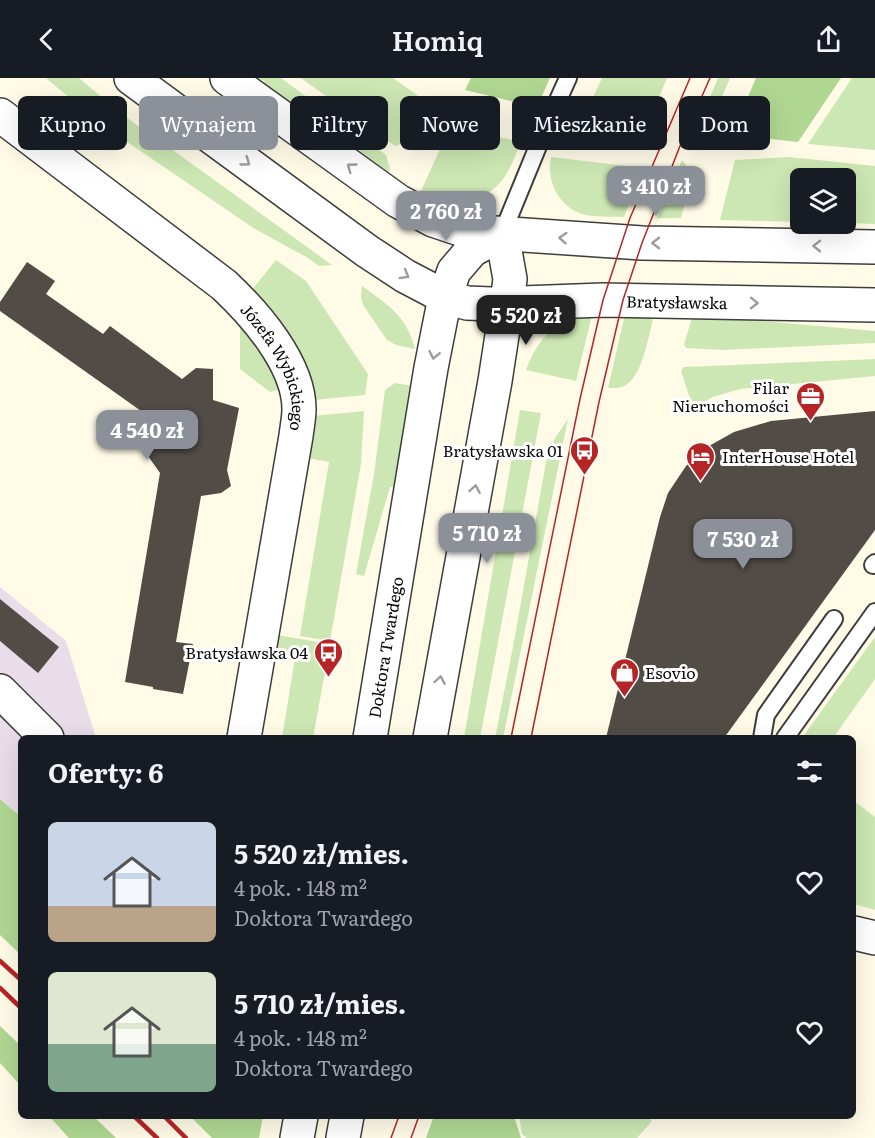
<!DOCTYPE html>
<html lang="pl">
<meta charset="utf-8">
<style>
body{margin:0;font-family:Literata,serif;background:#242831;color:#f1f3f6;height:100vh;display:flex;flex-direction:column;font-size:22px;white-space:nowrap}
*{box-sizing:border-box;margin:0}
p{font-size:20px;color:#9ea1a6}
.icon{flex:none;width:33px;height:33px;fill:none;stroke:currentColor;stroke-width:2;stroke-linecap:round;stroke-linejoin:round}
.map{position:relative;flex:1;overflow:hidden}
.panel{position:absolute;left:18px;top:657px;width:838px;height:384px;display:flex;flex-direction:column;background:#171b24;border-radius:9px;box-shadow:0 6px 24px #0002}
.panel>*{flex:none}
.banner{position:absolute;left:18px;top:18px;width:840px;height:54px;display:flex;gap:12px}
.controls{position:absolute;left:790px;top:90px;display:grid;gap:12px}
.controls a{display:grid;place-items:center;width:66px;height:66px;border-radius:9px;background:#171b24;box-shadow:0 6px 24px #0002;font-size:30px}
.price{position:absolute;translate:-50% -51px;padding:0 14px;border-radius:12px;background:#8c9099;color:#fff;font-size:20px;line-height:39px;filter:drop-shadow(0 2px 3px #0008)}
.price::after{content:'';position:absolute;left:50%;top:36px;width:18px;height:14px;margin-left:-9px;background:inherit;clip-path:polygon(0 0,100% 0,50% 100%)}
.price.on{background:#222;color:#fff}
ul{padding:0;list-style:none}
li{display:flex;align-items:center;gap:18px;height:150px;padding:0 30px}
li span{display:grid;place-items:center;flex:none;width:168px;height:120px;border-radius:9px;color:#555}
li>.icon{margin-inline-start:auto}
span .icon{width:72px;height:72px;fill:#fffc;stroke-width:1}
li b{font-size:26px}
h2{display:flex;justify-content:space-between;align-items:center;height:72px;padding:0 30px;font-size:26px}
.pill{padding:0 21px;border-radius:9px;background:#171b24;box-shadow:0 6px 24px #0002;font-size:21px;line-height:54px}
.pill.on{background:#8c9099;color:#fff}
header{display:flex;justify-content:space-between;align-items:center;height:78px;padding:0 30px;background:#171b24;font-size:27px;font-weight:600}
.map>svg:first-child{display:block}
.industrial{fill:#e8dde9}
.green{fill:#cce7b3}
.forest{fill:#afd792}
.building{fill:#524c47}
.lines{fill:none;stroke-linecap:round;stroke-linejoin:round}
.service-casing{stroke:#3d3d3d;stroke-width:20}
.minor-casing{stroke:#3d3d3d;stroke-width:36}
.tertiary-casing{stroke:#3d3d3d;stroke-width:36}
.service{stroke:#fff;stroke-width:16}
.minor{stroke:#fff;stroke-width:33}
.tertiary{stroke:#fff;stroke-width:33}
.tram{stroke:#b62526;stroke-width:1.5}
.rail{stroke:#b62526;stroke-width:4.5}
.oneway{stroke:#9d9d9d}
.labels{text-anchor:middle;dominant-baseline:central;stroke-width:6;stroke-linejoin:round;paint-order:stroke}
.street-label{font-size:16px;fill:#0a0a0a;stroke:#fff}
.poi-label{font-size:16px;fill:#0a0a0a;stroke:#fff;text-anchor:end}
</style>
<header><svg class="icon" aria-label="back" viewBox="0 0 24 24"><path d="M15 5l-7 7 7 7"/></svg>Homiq<svg class="icon" aria-label="share" viewBox="0 0 24 24"><path d="M12 15V3M7 8l5-5 5 5M5 13v7h14v-7"/></svg></header>
<div class="map">
<svg width="875" height="1060" viewBox="0 0 875 1060">
<rect width="100%" height="100%" fill="#fffbe7"/>
<path class="industrial" d="M0,509L66,563L96,660H21V739L0,721Z"/>
<g class="green">
<path d="M46,0H79L117,32L168,71L170,70L332,187L319,188L308,180L255,151L114,55L79,28Z"/>
<path d="M257,0H281L386,77L390,91L389,94L265,6L264,3Z"/>
<path d="M301,0H393L417,17L421,31L405,64L395,68Z"/>
<path d="M602,0H667L650,40L646,41L586,34Z"/>
<path d="M718,0H730L711,44L701,49L698,48Z"/>
<path d="M852,0H875V72L808,66Z"/>
<path d="M459,48H466L499,59L521,64C516,75 512,88 505,98C495,115 472,126 452,124C441,122 431,117 421,113L445,60L453,50Z"/>
<path d="M551,79L643,90L624,139C610,138 595,140 582,136C564,130 551,112 550,93C549,89 551,84 551,79Z"/>
<path d="M789,79L875,88V146L846,145V100H801V144L720,142L735,82Z"/>
<path d="M682,82L688,90L691,102L681,140H657Z"/>
<path d="M276,182L306,203L368,296L365,317L313,322L251,213Z"/>
<path d="M362,208C388,227 407,238 415,271L396,267L387,262L363,227L361,219Z"/>
<path d="M625,236L654,237C649,255 643,297 626,307C621,311 614,310 608,310Z"/>
<path d="M592,237L576,303L526,292C538,259 556,242 592,237Z"/>
<path d="M693,237L875,253V265L723,272L686,270L684,266Z"/>
<path d="M240,246L268,282L281,311L270,314L240,291Z"/>
<path d="M875,281V298L740,311L713,319L693,330L681,293L684,289Z"/>
<path d="M395,305L413,308L394,409H390L364,498L356,496L374,396L385,312Z"/>
<path d="M520,332L541,335L480,660H464Z"/>
<path d="M364,333L361,386L330,563L300,558L329,384L308,380L313,338Z"/>
<path d="M568,341L503,660H495L513,569L546,384L555,360Z"/>
<path d="M277,557L330,566L313,660H282L295,580L274,576Z"/>
<path d="M875,559V601L833,660H802Z"/>
<path d="M854,723L875,739V832L854,826Z"/>
<path d="M519,1038H646L652,1043L637,1060H527L522,1056Z"/>
</g>
<g class="forest">
<path d="M471,0H550L537,29L465,12Z"/>
<path d="M756,0H841L798,64L761,60L753,61L740,50H735Z"/>
<path d="M0,721L21,739V877L0,857Z"/>
<path d="M0,948L21,968V1008L0,985Z"/>
<path d="M49,1038H93L116,1060H69Z"/>
<path d="M190,1038H263L259,1060H212Z"/>
<path d="M434,1038H514L521,1060H426Z"/>
</g>
<g class="building">
<path d="M27,184L55,203L46,216L103,256L110,248L182,301L196,290L213,291V322L239,330L227,392L231,408L221,415L201,418L176,564L193,566L183,616L153,611V609L125,604L160,395L143,371L158,345L0,233V224Z"/>
<path d="M875,333V452L724,660H606L660,439L668,415L686,388L709,368L734,354L771,343Z"/>
<path d="M0,521L59,569L38,595L0,563Z"/>
</g>
<g class="lines">
<defs>
<g id="service">
<path d="M502,156L545,51L568,0"/>
<path d="M873,487L875,485"/>
<path d="M762,660L766,637L834,541"/>
<path d="M785,660L875,534"/>
</g>
<g id="minor">
<path id="s1" d="M0,37L224,207C255,236 299,286 299,331C299,340 297,349 296,358L244,660"/>
<path d="M0,613L47,660"/>
<path d="M854,855L875,860"/>
</g>
<g id="tertiary">
<path id="s2" d="M131,0L367,173L405,198L445,219L467,225L491,226L603,222L875,227"/>
<path d="M227,0L398,123L433,142L466,153L642,165L875,169"/>
<path id="s3" d="M370,660L431,290L445,219L454,193L472,172L502,156"/>
<path d="M430,660L495,303L507,225L510,201L502,156"/>
<path d="M297,1060L301,1038"/>
<path d="M343,1060L347,1038"/>
</g>
</defs>
<use href="#service" class="service-casing"/>
<use href="#minor" class="minor-casing"/>
<use href="#tertiary" class="tertiary-casing"/>
<use href="#service" class="service"/>
<use href="#minor" class="minor"/>
<use href="#tertiary" class="tertiary"/>
<g class="tram">
<path d="M511,660L580,321L603,222L630,140L690,0"/>
<path d="M531,660L599,324L623,222L642,165L680,68L710,0"/>
<path d="M391,1060L399,1038"/>
<path d="M411,1060L419,1038"/>
</g>
<g class="rail">
<path d="M0,883L21,902"/>
<path d="M0,910L21,930"/>
<path d="M134,1038L157,1060"/>
<path d="M164,1038L186,1060"/>
</g>
</g>
<defs><path id="oneway-chevron" d="M-2-3.5L2.5 0L-2 3.5" fill="none" stroke-width="1.6" stroke-linecap="round" stroke-linejoin="round" transform="scale(1.5)"/></defs>
<g class="oneway">
<use href="#oneway-chevron" transform="translate(246 84) rotate(36)"/>
<use href="#oneway-chevron" transform="translate(351 89) rotate(-144)"/>
<use href="#oneway-chevron" transform="translate(563 160) rotate(-176)"/>
<use href="#oneway-chevron" transform="translate(656 165) rotate(-180)"/>
<use href="#oneway-chevron" transform="translate(817 168) rotate(-179)"/>
<use href="#oneway-chevron" transform="translate(405 197) rotate(30)"/>
<use href="#oneway-chevron" transform="translate(754 225) rotate(1)"/>
<use href="#oneway-chevron" transform="translate(434 277) rotate(101)"/>
<use href="#oneway-chevron" transform="translate(475 411) rotate(-80)"/>
<use href="#oneway-chevron" transform="translate(440 602) rotate(-80)"/>
</g>
<defs>
<symbol id="office-pin" viewBox="-11 -11 22 30"><path d="M0 17L-7.5 6A9.5 9.5 0 1 1 7.5 6Z" fill="#b62526" stroke="#fff"/><path d="M-6-3h4V-5.5h4V-3h4V5H-6ZM-1-4.5V-3h2v-1.5ZM-6 0V1H6V0Z" fill="#fff"/></symbol>
<symbol id="bus-pin" viewBox="-11 -11 22 30"><path d="M0 17L-7.5 6A9.5 9.5 0 1 1 7.5 6Z" fill="#b62526" stroke="#fff"/><path d="M-5-6H5V4H4V6H2V4H-2V6H-4V4H-5ZM-3.5-4V0h7V-4ZM-3.5 1.2v1.5H-2V1.2ZM2 1.2v1.5H3.5V1.2Z" fill="#fff"/></symbol>
<symbol id="hotel-pin" viewBox="-11 -11 22 30"><path d="M0 17L-7.5 6A9.5 9.5 0 1 1 7.5 6Z" fill="#b62526" stroke="#fff"/><path d="M-6-4.5h1.5V1H6V5H4.5V3h-9V5H-6ZM-4 0a1.8 1.8 0 1 1 3.6 0ZM.5 0V-2.5h3Q6-2.5 6 0Z" fill="#fff"/></symbol>
<symbol id="shop-pin" viewBox="-11 -11 22 30"><path d="M0 17L-7.5 6A9.5 9.5 0 1 1 7.5 6Z" fill="#b62526" stroke="#fff"/><path d="M-5-2.5h2.3a2.7 3.5 0 0 1 5.4 0H5L5.5 6h-11ZM-1.5-2.5h3a1.5 2.3 0 0 0-3 0Z" fill="#fff"/></symbol>
</defs>
<g fill-rule="evenodd">
<use href="#office-pin" x="794" y="302" width="33" height="45"/>
<use href="#bus-pin" x="568" y="356" width="33" height="45"/>
<use href="#hotel-pin" x="684" y="362" width="33" height="45"/>
<use href="#bus-pin" x="312" y="558" width="33" height="45"/>
<use href="#shop-pin" x="608" y="578" width="33" height="45"/>
</g>
<g class="labels">
<g class="street-label">
<text stroke="none"><textPath href="#s2" startOffset="616">Bratysławska</textPath></text>
<text stroke="none"><textPath href="#s1" startOffset="381">Józefa Wybickiego</textPath></text>
<text stroke="none"><textPath href="#s3" startOffset="92">Doktora Twardego</textPath></text>
</g>
<g class="poi-label">
<text x="789" y="309">Filar<tspan x="789" dy="18">Nieruchomości</tspan></text>
<text x="563" y="372">Bratysławska 01</text>
<text x="722" y="378" text-anchor="start">InterHouse Hotel</text>
<text x="308" y="574">Bratysławska 04</text>
<text x="645" y="594" text-anchor="start">Esovio</text>
</g>
</g>
</svg>
<div class="controls">
<a><svg class="icon" aria-label="layers" viewBox="0 0 24 24"><path d="M12 4l9 5-9 5-9-5zM3 14l9 5 9-5"/></svg></a>
</div>
<b class="price" style="left:656px;top:139px">3 410 zł</b>
<b class="price" style="left:446px;top:164px">2 760 zł</b>
<b class="price on" style="left:526px;top:268px">5 520 zł</b>
<b class="price" style="left:147px;top:383px">4 540 zł</b>
<b class="price" style="left:487px;top:486px">5 710 zł</b>
<b class="price" style="left:743px;top:492px">7 530 zł</b>
<div class="banner">
<a class="pill">Kupno</a>
<a class="pill on">Wynajem</a>
<a class="pill">Filtry</a>
<a class="pill">Nowe</a>
<a class="pill">Mieszkanie</a>
<a class="pill">Dom</a>
</div>
<section class="panel">
<h2>Oferty: 6<svg class="icon" aria-label="filters" viewBox="0 0 24 24"><path d="M4 7h16M4 17h16"/><circle cx="9" cy="7" r="2"/><circle cx="15" cy="17" r="2"/></svg></h2>
<ul>
<li><span style="background:linear-gradient(#c9d6e8 70%,#b9a48a 0)"><svg class="icon" aria-label="home" viewBox="0 0 24 24"><path d="M3 11l9-7 9 7M6 9v11h12V9"/></svg></span><div><b>5 520 zł/mies.</b><p>4 pok. · 148 m²</p><p>Doktora Twardego</p></div><svg class="icon" aria-label="heart" viewBox="0 0 24 24"><path d="M12 20l-8-8c-3-5 5-10 8-4 3-6 11-1 8 4z"/></svg></li>
<li><span style="background:linear-gradient(#dfe7d0 60%,#7fa58c 0)"><svg class="icon" aria-label="home" viewBox="0 0 24 24"><path d="M3 11l9-7 9 7M6 9v11h12V9"/></svg></span><div><b>5 710 zł/mies.</b><p>4 pok. · 148 m²</p><p>Doktora Twardego</p></div><svg class="icon" aria-label="heart" viewBox="0 0 24 24"><path d="M12 20l-8-8c-3-5 5-10 8-4 3-6 11-1 8 4z"/></svg></li>
</ul>
</section>
</div>
